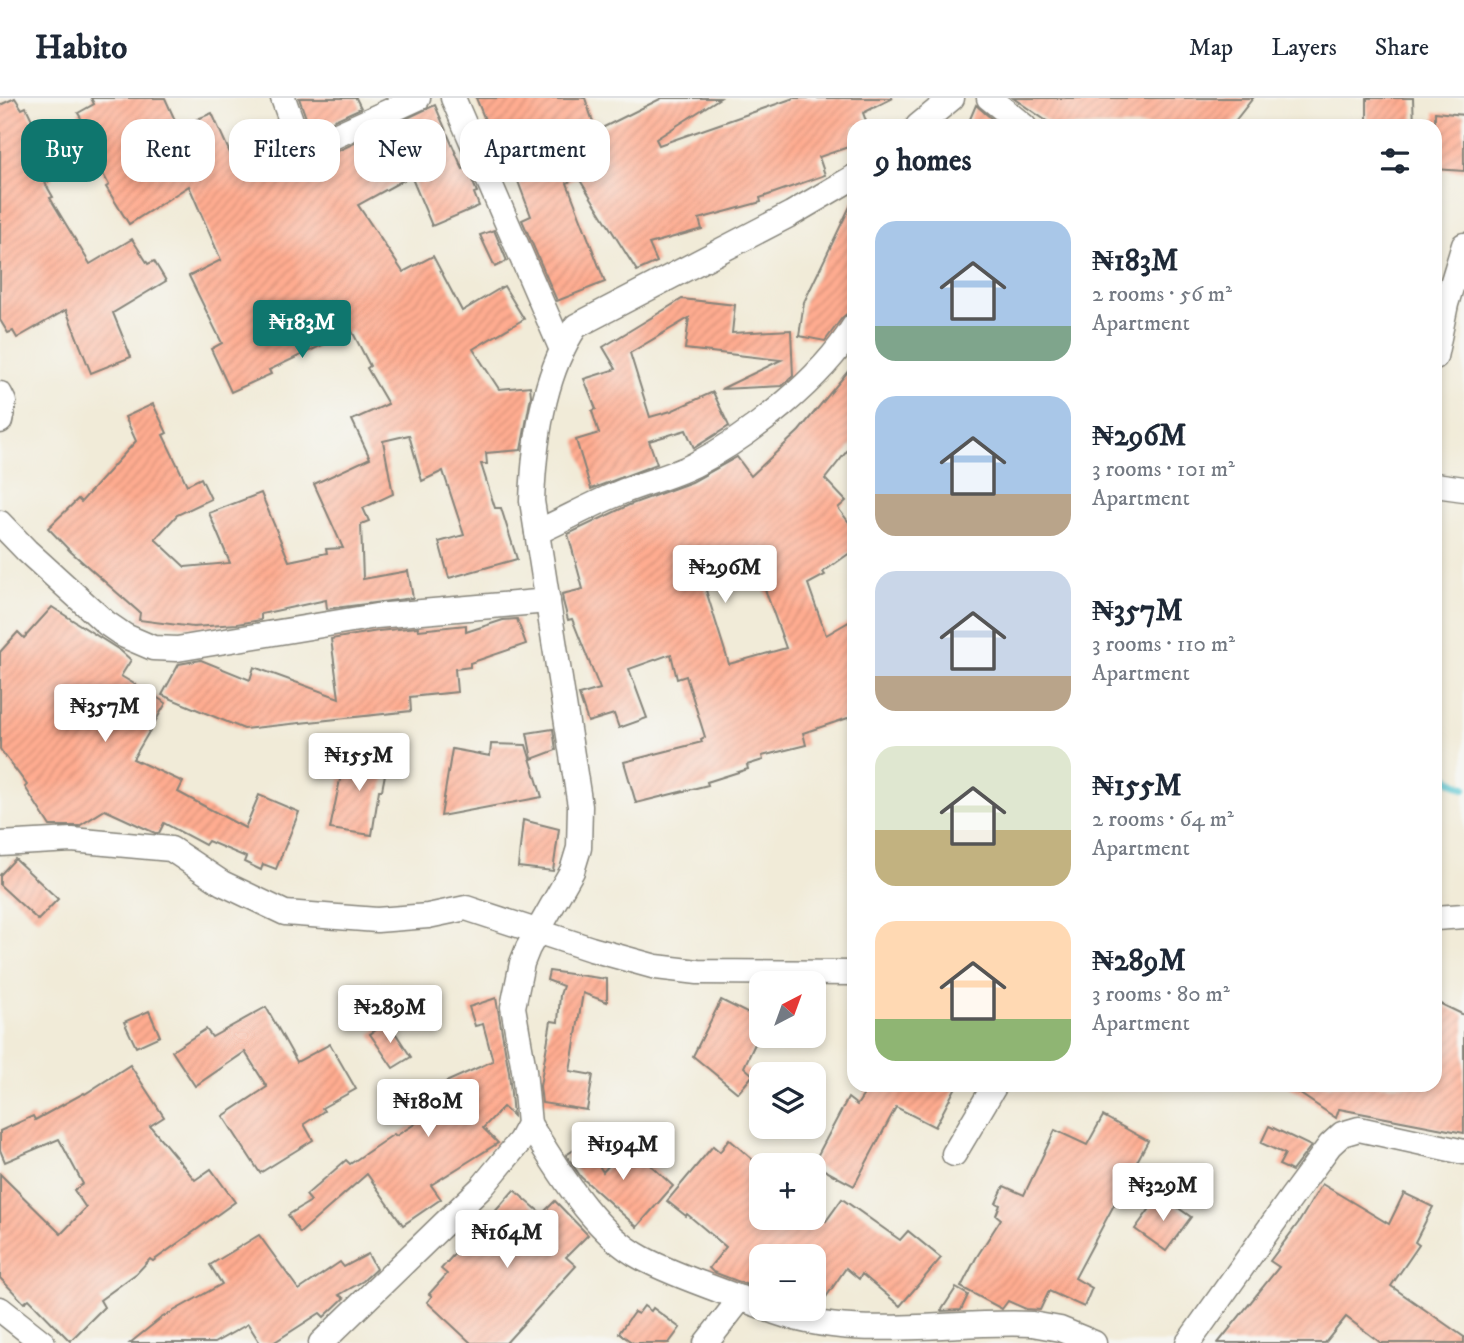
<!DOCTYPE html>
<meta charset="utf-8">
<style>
body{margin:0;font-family:"IM FELL DW Pica",serif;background:#f6f6f7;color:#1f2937;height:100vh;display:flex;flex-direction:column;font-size:26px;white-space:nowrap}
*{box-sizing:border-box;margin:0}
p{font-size:23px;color:#747a83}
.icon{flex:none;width:38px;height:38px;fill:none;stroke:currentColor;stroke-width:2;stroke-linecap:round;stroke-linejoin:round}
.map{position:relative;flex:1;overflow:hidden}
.side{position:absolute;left:847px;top:21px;width:595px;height:973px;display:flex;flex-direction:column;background:#fff;border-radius:21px;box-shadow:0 4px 10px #0003}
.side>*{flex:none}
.top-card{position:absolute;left:21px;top:21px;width:665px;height:63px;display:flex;gap:14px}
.needle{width:46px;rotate:41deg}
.tools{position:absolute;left:749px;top:873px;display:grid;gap:14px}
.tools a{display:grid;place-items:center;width:77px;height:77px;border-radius:14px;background:#fff;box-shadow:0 4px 10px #0003;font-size:35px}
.price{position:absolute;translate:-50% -60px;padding:0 16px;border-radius:7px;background:#fff;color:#222;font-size:23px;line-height:46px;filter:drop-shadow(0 2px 4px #0008)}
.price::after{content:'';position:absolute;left:50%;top:42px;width:21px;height:16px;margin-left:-10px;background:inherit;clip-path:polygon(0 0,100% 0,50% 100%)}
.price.on{background:#0f766e;color:#fff}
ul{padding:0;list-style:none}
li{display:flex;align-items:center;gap:21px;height:175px;padding:0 28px}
li span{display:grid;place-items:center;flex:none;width:196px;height:140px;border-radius:21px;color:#555}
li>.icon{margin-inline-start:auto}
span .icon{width:84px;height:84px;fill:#fffc;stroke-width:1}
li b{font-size:30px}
h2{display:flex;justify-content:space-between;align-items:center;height:84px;padding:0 28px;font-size:30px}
.pill{padding:0 24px;border-radius:21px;background:#fff;box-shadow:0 4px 10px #0003;font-size:24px;line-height:63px}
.pill.on{background:#0f766e;color:#fff}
header{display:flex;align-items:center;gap:42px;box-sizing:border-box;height:98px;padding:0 35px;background:#fff;border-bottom:2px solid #e0e1e3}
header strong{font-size:33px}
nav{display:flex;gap:38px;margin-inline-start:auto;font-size:24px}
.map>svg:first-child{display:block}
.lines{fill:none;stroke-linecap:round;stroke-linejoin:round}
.stream{stroke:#5bc8d3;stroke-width:8}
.building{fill:url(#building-hatch);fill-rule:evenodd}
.street-casing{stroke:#86847a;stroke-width:27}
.street{stroke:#fff;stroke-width:24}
</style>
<header>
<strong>Habito</strong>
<nav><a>Map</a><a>Layers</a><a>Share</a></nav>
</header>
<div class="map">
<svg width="1464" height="1245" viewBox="0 0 1464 1245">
<defs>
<pattern id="building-hatch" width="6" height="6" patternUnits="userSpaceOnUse" patternTransform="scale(1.75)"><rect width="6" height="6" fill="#ffac90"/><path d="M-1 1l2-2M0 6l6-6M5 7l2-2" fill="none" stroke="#da937c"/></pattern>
</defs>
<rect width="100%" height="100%" fill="#f6f6f2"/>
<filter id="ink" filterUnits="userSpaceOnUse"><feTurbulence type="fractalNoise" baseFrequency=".0143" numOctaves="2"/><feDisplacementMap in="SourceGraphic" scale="14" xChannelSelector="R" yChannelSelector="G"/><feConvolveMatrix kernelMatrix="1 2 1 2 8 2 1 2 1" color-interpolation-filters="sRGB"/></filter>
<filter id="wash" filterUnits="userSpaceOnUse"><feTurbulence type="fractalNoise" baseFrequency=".00686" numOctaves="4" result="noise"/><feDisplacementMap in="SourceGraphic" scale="28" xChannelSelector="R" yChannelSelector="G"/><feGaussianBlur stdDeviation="1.57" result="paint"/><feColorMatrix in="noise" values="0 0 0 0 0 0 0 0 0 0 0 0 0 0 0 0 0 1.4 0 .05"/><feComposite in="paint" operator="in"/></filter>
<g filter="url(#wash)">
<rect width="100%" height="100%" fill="#f1ebd8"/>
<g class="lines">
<path class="stream" d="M1435,673L1464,690"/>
</g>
<g id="blocks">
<g class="building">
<path d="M15,0L22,11L26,9L34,26L30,28L37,40L33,42L53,81L45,85L53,99L50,100L90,166L132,141L148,166L154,163L166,183L113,215L131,259L91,275L66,212L17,240L13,233L8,235L0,222V7Z"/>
<path d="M91,0H165L178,29L212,15L234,64L281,40L286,49L291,53L309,61H321L435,7L460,65L463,71L467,70L477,94L474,95L479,108L432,128L411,78L358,107L403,174L433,158L462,213L504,188L524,221L473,251L499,291L530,288L531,298L521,352L486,355L487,366H481L495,410H501L517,461L449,480L439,444L464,437L443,373L422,383L409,337L383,343L393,396L363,410L369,423L361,426L363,481L408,473L413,500L327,511L326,502L261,516V522L237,526L193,529L139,522L140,515L70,453L48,430L78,401L81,404L136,343L125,319L153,306L167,335L163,337L187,387L201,380L211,401L177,417L155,441L185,469L230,465L209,415L261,395L289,463L327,455L326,451L343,450L314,386L370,360L352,322L388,306L367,270L370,268L352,233L269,272L271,276L231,294L211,251L222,245L189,178L221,162L189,88L129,126L106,89L109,87L81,36L88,32L78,15L94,6Z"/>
<path d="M299,0H356L361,10L315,31L309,28Z"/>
<path d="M476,0H585L596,33L662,0H720L656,41L659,47L794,0H893L863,15L868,28H854V47L819,59L825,77L760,100L761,104L699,121L702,131L649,146L657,164L637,173L578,79L567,85L605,184L557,203L522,122L531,118L516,78L505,83L494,58L499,56Z"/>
<path d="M1013,0H1253L1231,28H1054Z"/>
<path d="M1367,0H1413L1414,28H1367Z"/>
<path d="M976,7L993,22L990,28H967Z"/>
<path d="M1435,14L1464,17V73L1435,71Z"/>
<path d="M854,100V204L849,214L842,220L825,243L799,238L804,204Z"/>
<path d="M494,132L507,163L495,169L480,137Z"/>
<path d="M682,201L735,207L732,235L791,232L793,278L782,288L721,291L781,262L685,251L689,220L630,255L650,319L671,313L713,294L729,328L694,350L686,332L649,343L657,366L591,391L576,342L599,335L592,313L596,311L584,281L616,271L603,249Z"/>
<path d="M854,266V344L825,381L846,403L838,410L854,431V452L823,474L825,477L808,486L826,537L854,521V618L803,635L806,647L762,658L763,662L747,667L748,671L707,684L708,687L636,705L624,664L702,644L701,641L705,639L686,578L677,581L671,556L629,571L647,620L619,630L614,616L588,624L579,597L600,591L572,521L568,522L563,503L562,496L583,491L568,436L629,407L692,384L737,359L751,378L799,333ZM753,468L766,494L786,550L729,566L704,486Z"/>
<path d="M52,509L121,553L131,562L121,578L166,605L133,661L183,684L178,694L245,730L259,697L299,714L276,771L263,766L261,772L244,764L246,759L208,743L205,747L164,725L159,735H155L105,712L79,728H50L25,689L27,687L0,651V554L18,534L24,540Z"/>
<path d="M517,521L526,546L470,565V569L455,571L457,594L410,599L411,613L244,631L162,597L179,566L201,562L250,582L254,569L339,600L331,541L378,533L418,529L419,532L466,527V534L503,522Z"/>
<path d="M553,631L556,652L532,661L527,635Z"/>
<path d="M491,646L526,647L542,699L441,718L452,651L490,658Z"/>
<path d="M346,652L388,661L382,692H379L372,737L330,731Z"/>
<path d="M523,722L559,731L553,773L518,769Z"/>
<path d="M15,761L58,801L38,822L0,787V777Z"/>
<path d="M549,873L607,881V904L583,895L570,973L593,977L587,1012L542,1005L540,988L551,923L558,924L560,897L563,888L547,882Z"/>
<path d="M496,900L509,974L513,1018L503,1009L483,1030L498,1045L431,1087L441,1101L403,1127L367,1076L300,1135L288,1117L311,1103L306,1097L346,1062L350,1066L394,1036L396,1038L455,1000L446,984L493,963L483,926L475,928L469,909Z"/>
<path d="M721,902L761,922V933L744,969L753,977L738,995L693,958Z"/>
<path d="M1435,903L1464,917V1035L1339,1011L1336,1020L1287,987H1435Z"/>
<path d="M266,909L297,964L330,946L356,991L322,1010L324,1013L304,1026L313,1042L260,1075L223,1018L267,989L245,954L195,988L172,953L206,931L212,939Z"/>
<path d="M149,913L160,938L136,949L124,924Z"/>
<path d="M388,924L411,959L393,970L370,936Z"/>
<path d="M130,967L164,1019L150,1028L195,1082L211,1071L235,1104L153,1163L150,1161L137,1175L100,1202L104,1209L70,1243L29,1201L24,1205L0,1180V1076L61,1136L86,1110L74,1092L83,1086L59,1041L5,1064L0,1052V1033L33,1018L35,1022L84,995L85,996Z"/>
<path d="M870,987H957L935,1029L896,1009L854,1088L813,1066L848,1000L857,1007Z"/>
<path d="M1103,1018L1148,1043L1075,1180L1092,1190L1084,1209L1049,1193L1040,1212L1026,1211L1008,1203L1002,1211L961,1189L976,1160L1001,1121L996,1117L1000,1107L996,1105L1004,1088L1024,1097L1055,1032L1087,1047Z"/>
<path d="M1269,1028L1311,1048L1292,1073L1279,1067L1285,1056L1261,1045Z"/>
<path d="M729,1041L761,1069V1120H822L826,1123L842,1101L900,1142L908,1133L941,1160L900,1208L862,1176L859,1181L846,1170L826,1199L814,1191V1158H761V1192L713,1174L709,1170L726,1149L687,1116L686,1118L667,1103L713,1048L720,1054Z"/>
<path d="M585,1045L603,1074L628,1046L673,1088L637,1129L581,1079L566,1057Z"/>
<path d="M1322,1086L1389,1126L1404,1095L1433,1109L1415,1144L1419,1147L1391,1188L1464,1239V1245H1381L1346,1219L1325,1245H1218L1279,1169L1270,1163L1299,1124Z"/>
<path d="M514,1092L542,1116L555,1103L588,1137L566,1159L576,1168L506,1245H471L427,1204L432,1198L429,1196L447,1176L441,1171L456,1154L458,1156Z"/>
<path d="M1160,1097L1191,1119L1166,1153L1135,1131Z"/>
<path d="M259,1137L299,1192L340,1164L344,1169L368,1156L376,1171L363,1183L339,1197L344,1200L324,1219L320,1215L273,1245H260L248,1226L214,1245H130L161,1220L222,1186L210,1167Z"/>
<path d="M956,1190L968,1197L961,1212L941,1213Z"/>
<path d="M644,1208L651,1213L653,1210L680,1230L669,1245H633L619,1235L634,1214L638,1216Z"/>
</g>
</g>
</g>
<g filter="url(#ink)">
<use href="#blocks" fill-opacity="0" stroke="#86847a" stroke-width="2"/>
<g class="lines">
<defs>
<g id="street">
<path d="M283,0L297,39L315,47L418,0"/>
<path d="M453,0L562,252"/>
<path d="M989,0L1024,28"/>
<path d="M918,28L952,0"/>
<path d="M1435,259L1446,206L1464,147"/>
<path d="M0,296L4,304L0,323"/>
<path d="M1435,387L1464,391"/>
<path d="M0,425L27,453L106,525L125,538L153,550L177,551L376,518L548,503"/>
<path d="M537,434C566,421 594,405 624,393C647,384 672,378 694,367C750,338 821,282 854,228"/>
<path d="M0,746L72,742L171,751L222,785L285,815L377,822L428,818L466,810L591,851L656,869L698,874L854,875"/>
<path d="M1435,820L1464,818"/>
<path d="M529,1026C558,1071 593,1134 642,1160C677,1179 724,1193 761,1208"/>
<path d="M954,1056L995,987"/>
<path d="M0,1211L43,1245"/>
<path d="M767,1211C851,1245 945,1222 1032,1226L1060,1231L1094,1245"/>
<path d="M321,1245L482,1089L520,1043L529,1026L524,972L513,909L522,865L528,850L572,773L579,750L580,708L532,403C534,346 543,276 576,228L791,116L854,79"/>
<path d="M706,1245L741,1200"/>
<path d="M1188,1245L1291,1100L1330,1047L1342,1036L1359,1031L1464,1054"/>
</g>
</defs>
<use href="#street" class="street-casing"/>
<use href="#street" class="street"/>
</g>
</g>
</svg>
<div class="tools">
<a><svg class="needle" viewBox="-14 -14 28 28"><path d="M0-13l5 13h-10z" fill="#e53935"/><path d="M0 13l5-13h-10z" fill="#747a83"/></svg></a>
<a><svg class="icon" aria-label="layers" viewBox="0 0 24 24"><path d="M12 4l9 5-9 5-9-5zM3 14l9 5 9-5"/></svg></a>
<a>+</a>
<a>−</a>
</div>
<b class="price on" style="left:302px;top:262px">₦183M</b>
<b class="price" style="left:725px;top:507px">₦296M</b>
<b class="price" style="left:105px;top:646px">₦357M</b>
<b class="price" style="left:359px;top:695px">₦155M</b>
<b class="price" style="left:390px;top:947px">₦289M</b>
<b class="price" style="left:428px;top:1041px">₦180M</b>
<b class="price" style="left:623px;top:1084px">₦194M</b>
<b class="price" style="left:1163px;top:1125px">₦329M</b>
<b class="price" style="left:507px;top:1172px">₦164M</b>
<div class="top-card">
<a class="pill on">Buy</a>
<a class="pill">Rent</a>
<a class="pill">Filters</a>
<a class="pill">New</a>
<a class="pill">Apartment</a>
</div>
<section class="side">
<h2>9 homes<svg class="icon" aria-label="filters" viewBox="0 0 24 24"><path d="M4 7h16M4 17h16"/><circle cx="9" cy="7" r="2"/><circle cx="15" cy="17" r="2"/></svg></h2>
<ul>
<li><span style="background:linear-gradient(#a9c7e8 75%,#7fa58c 0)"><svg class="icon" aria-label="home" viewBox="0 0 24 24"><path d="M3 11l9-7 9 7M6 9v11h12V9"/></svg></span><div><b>₦183M</b><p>2 rooms · 56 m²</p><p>Apartment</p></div></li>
<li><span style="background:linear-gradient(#a9c7e8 70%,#b9a48a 0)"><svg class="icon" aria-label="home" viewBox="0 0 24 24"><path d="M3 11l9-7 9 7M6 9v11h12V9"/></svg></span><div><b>₦296M</b><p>3 rooms · 101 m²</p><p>Apartment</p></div></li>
<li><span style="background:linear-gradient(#c9d6e8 75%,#b9a48a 0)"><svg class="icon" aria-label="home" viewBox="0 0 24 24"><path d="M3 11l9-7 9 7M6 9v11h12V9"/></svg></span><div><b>₦357M</b><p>3 rooms · 110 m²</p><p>Apartment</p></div></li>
<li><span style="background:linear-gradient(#dfe7d0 60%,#c2b280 0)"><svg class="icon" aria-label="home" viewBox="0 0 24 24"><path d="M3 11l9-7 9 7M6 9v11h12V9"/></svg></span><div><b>₦155M</b><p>2 rooms · 64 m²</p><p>Apartment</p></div></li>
<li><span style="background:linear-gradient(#ffd9b3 70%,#8fb573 0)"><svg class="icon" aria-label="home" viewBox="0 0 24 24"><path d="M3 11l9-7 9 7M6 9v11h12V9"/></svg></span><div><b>₦289M</b><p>3 rooms · 80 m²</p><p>Apartment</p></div></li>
</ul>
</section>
</div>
